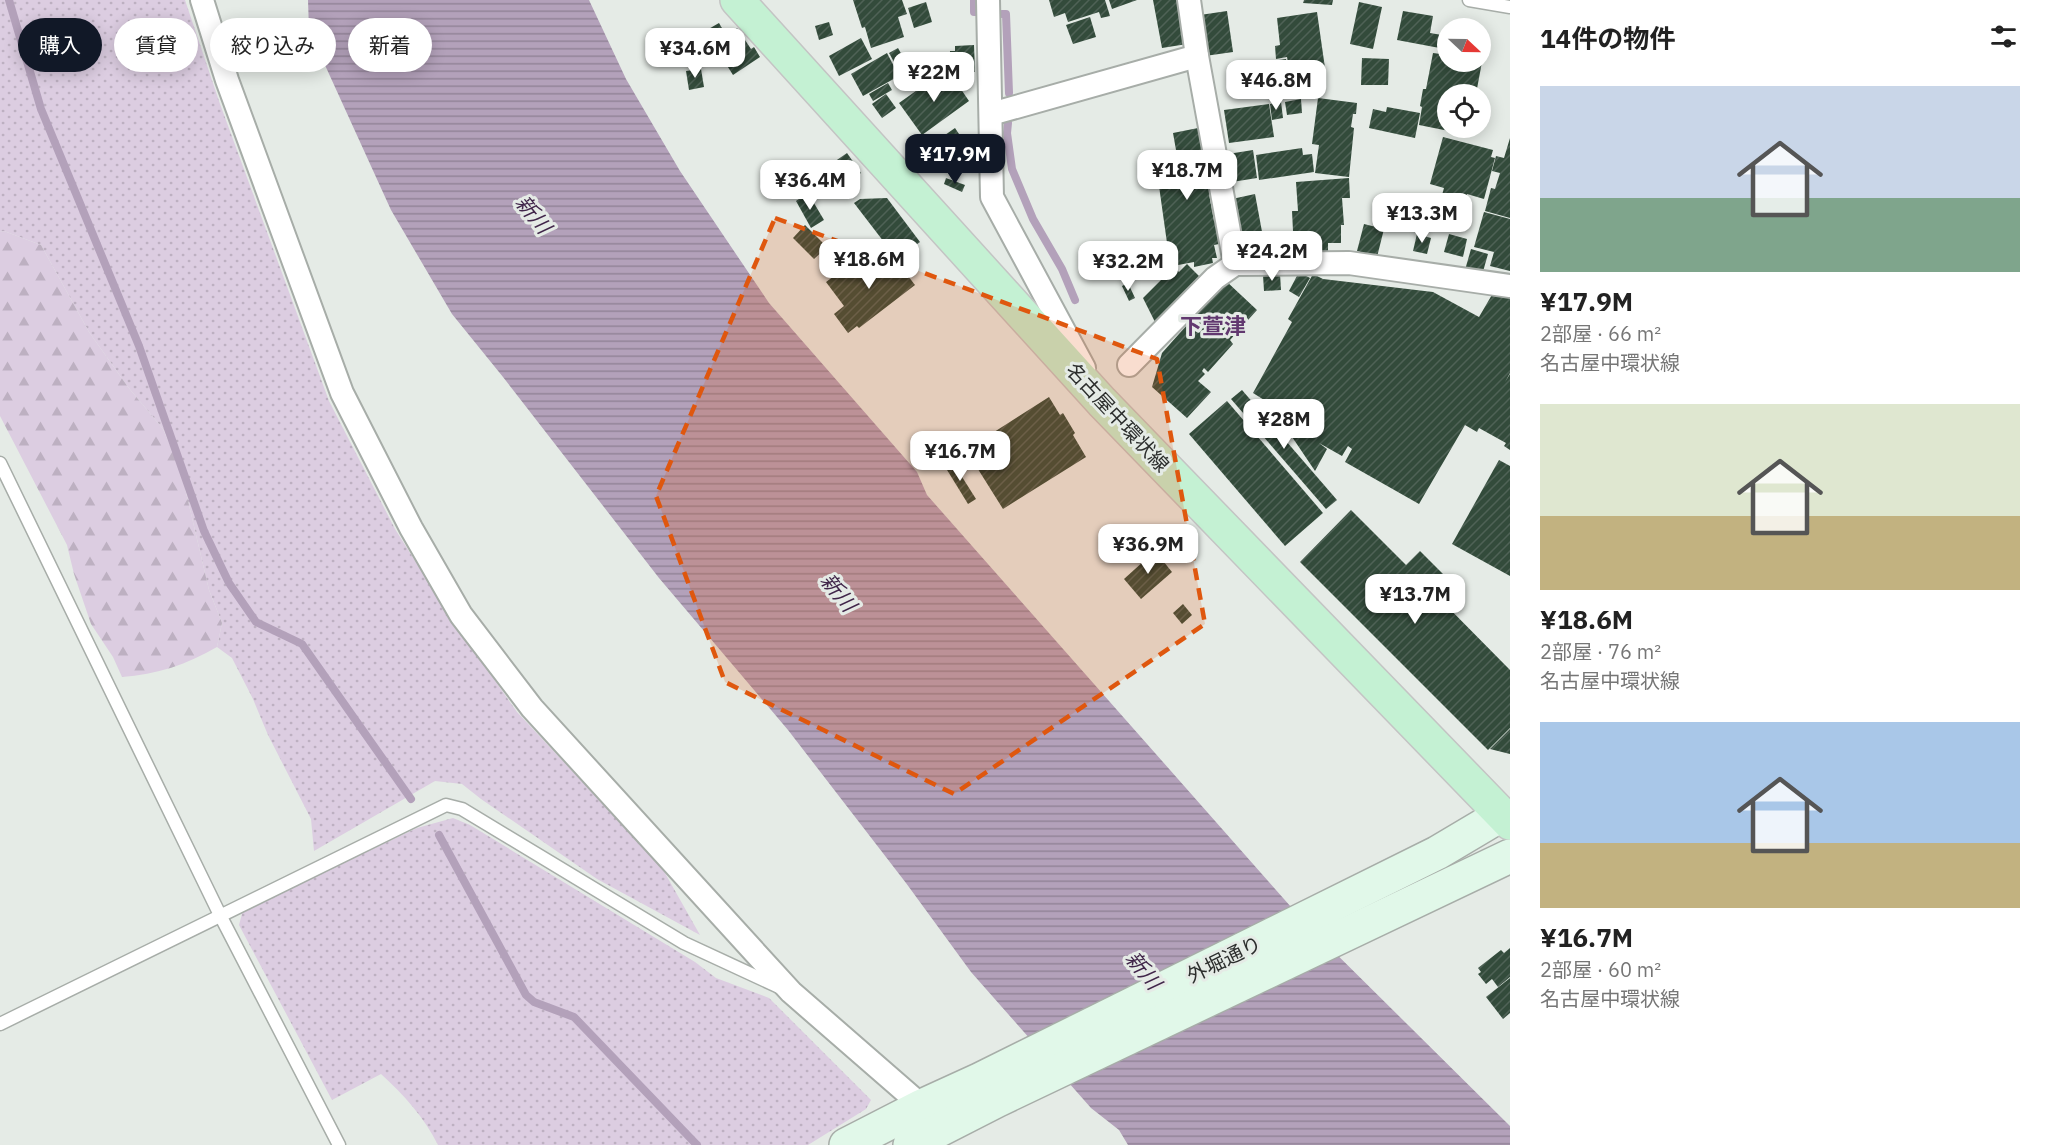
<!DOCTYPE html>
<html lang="ja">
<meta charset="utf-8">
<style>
body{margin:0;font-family:"IBM Plex Sans","Noto Sans JP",sans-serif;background:#f6f6f6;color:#222;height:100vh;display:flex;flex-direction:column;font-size:22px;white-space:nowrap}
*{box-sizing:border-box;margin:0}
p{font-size:20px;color:#767676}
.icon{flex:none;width:33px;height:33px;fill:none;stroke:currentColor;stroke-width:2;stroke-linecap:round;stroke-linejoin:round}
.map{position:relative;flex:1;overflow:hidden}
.side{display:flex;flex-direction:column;background:#fff;width:540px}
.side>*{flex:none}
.hud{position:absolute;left:18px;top:18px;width:570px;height:54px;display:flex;gap:12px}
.needle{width:39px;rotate:112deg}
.controls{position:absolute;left:1437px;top:18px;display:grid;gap:12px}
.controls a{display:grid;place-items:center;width:54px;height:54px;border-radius:50%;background:#fff;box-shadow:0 3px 15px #0003;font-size:30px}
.price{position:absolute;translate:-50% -51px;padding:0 14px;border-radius:12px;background:#fff;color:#222;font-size:20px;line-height:39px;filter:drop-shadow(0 2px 3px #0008)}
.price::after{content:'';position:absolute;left:50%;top:36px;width:18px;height:14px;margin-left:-9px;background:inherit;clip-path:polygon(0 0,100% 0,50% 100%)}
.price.current{background:#111827;color:#fff}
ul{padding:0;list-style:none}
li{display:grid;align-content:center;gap:12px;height:318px;padding:0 30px}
li span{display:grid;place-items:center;height:186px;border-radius:0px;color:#555}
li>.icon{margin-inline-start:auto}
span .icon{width:108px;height:108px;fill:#fffc;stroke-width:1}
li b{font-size:26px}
h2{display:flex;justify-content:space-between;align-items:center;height:72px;padding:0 30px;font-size:26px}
.pill{padding:0 21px;border-radius:27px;background:#fff;box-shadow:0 3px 15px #0003;font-size:21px;line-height:54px}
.pill.current{background:#111827;color:#fff}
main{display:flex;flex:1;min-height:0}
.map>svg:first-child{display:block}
.grass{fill:url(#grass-dots)}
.forest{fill:url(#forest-firs)}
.water{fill:url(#water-rules)}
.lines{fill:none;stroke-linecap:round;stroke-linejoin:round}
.stream{stroke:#b3a1ba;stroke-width:8}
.building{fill:url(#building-hatch)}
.lane-casing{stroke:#a7ada8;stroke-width:15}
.street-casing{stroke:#a7ada8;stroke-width:26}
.secondary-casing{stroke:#a7ada8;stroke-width:36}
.primary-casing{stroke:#c4c4c4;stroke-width:36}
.lane{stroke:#fff;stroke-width:12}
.street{stroke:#fff;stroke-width:22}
.secondary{stroke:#e1f8e9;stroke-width:33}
.primary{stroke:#c4f1d3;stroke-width:33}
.marked{fill:#df570e;fill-opacity:0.2;stroke:#df570e;stroke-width:4.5;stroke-dasharray:12 8;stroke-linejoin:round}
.labels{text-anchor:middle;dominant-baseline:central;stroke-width:6;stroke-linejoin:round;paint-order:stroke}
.street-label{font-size:20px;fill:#2c2e2d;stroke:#e5ebe6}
.water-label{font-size:21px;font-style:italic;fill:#41264a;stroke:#e5ebe6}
.quarter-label{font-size:22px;font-weight:bold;fill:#61386f;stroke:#e5ebe6}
</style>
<main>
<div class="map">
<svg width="1510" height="1145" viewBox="0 0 1510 1145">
<defs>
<pattern id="grass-dots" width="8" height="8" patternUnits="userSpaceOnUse" patternTransform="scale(1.5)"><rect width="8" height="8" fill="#dccde1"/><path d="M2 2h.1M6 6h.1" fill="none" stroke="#bdb0c1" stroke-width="1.8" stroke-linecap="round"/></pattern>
<pattern id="forest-firs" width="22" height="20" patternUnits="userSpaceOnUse" patternTransform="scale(1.5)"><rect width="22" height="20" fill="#dccde1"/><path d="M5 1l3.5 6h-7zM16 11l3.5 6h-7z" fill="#bdb0c1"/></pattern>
<pattern id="water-rules" width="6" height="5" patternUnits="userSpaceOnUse" patternTransform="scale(1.5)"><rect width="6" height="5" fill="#b3a1ba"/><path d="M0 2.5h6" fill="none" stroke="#928498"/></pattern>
<pattern id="building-hatch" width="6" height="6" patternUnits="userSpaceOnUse" patternTransform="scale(1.5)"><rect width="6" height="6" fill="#334b3b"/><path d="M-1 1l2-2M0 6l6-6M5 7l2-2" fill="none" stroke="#4f6256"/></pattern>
</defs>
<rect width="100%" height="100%" fill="#e5ebe6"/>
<g class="grass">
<path d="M0,0H185L220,104L329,401L395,529L453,621L517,712L661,866L700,935L597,879L481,799L462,784L435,781L314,851L311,819L268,735L253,699L232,658L217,647L222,623L209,590L181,471L163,429L128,387L89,332L41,245L4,231L0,232Z"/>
<path d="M453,818L470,825L695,962L716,978L769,998L871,1100L866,1109L808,1145H438C424,1117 404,1095 381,1074L332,1100L239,925L243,910L417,828Z"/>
</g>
<path class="forest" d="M4,231L41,245L89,332L128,387L163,429L181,471L209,590L222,623L217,647C188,664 156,675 122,677L113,657L91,624L74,574L67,545L0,416V232Z"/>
<path class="water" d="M308,0H589L626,79L680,171L769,303L917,472L927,495L1307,925L1510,1126V1145H1128L1119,1130L1091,1108L971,972L906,883L788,730L659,578L503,377L452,314L391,210L309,30Z"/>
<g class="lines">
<g class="stream">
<path d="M9,0L41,109L139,346L204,531L229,583L256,622L302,644L411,799"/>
<path d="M974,0V12H976"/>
<path d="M1002,14H1006L1009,93"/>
<path d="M1008,123L1007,133L1012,169L1033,219L1062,269L1075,300"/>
<path d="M439,835L526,995L534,1002L574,1017L697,1145"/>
</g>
</g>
<g class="building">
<path d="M853,0H902L907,14L898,17L904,37L871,48L865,27L862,28Z"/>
<path d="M1049,0H1105L1110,16L1101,18L1099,12L1068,22L1065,13L1054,17Z"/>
<path d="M1109,0H1137L1112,9Z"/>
<path d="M1153,0H1179L1187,44L1162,48Z"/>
<path d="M1304,0H1333L1332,5L1303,3Z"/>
<path d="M926,2L932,22L914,28L908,8Z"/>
<path d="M1359,2L1382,7L1373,49L1350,44Z"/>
<path d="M1227,11L1233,52L1205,56L1200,15Z"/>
<path d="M1403,11L1433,16L1430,33L1448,36L1445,49L1397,40Z"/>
<path d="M1317,12L1325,68L1290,73L1287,57L1276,59L1275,46L1280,45L1277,18Z"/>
<path d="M1090,17L1096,37L1073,44L1066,25Z"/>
<path d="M829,22L833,35L819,40L815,26Z"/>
<path d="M719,23L726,35L737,28L751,49L754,47L760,57L733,75L705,31Z"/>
<path d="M861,38L872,59L839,76L829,56Z"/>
<path d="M974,45L975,72L949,73L950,51H955V46Z"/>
<path d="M898,48L903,57L894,62L889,53Z"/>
<path d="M887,53L899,76L863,96L851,74Z"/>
<path d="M1433,53L1448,55V62H1482L1476,94H1448V128H1465L1464,134L1419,125L1422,107L1420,106L1423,89H1426Z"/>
<path d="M1362,58L1389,59L1388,85H1361Z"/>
<path d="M1286,59L1290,87L1240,94L1236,66Z"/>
<path d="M701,69L704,87L689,90L686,71Z"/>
<path d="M1317,71L1319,84L1291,88L1289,75Z"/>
<path d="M937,76L942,83L952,76L969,101L922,135L899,103Z"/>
<path d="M888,83L892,90L873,101L869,94Z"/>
<path d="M886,94L896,108L882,118L872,104Z"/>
<path d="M1318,98L1357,103L1356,114H1353L1351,127L1354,128L1349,177L1315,173L1319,145L1312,144Z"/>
<path d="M1301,99L1302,113L1287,115L1285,102Z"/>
<path d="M1281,102L1283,118L1272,120L1270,104Z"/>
<path d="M1269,104L1274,137L1229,143L1224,110Z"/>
<path d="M1387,107L1420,113L1415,138L1369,128L1373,109L1386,112Z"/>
<path d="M955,128L963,140L965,138L973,148L968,151L973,158L970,160L973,165L952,179L942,164L945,162L932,144Z"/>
<path d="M1198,128L1208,179L1212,178L1215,193L1209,194L1214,221L1220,220L1224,243L1214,245L1217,258H1212L1213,263L1194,267V262L1173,266L1170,249L1168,250L1159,186L1156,187L1150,155L1176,150L1173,133Z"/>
<path d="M1443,137L1493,150L1491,157L1495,158L1484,199L1467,194L1465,201L1442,195L1444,188L1430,184Z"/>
<path d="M1510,138V218L1485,211L1491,188L1495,189L1500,173L1492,171L1496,156L1504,158Z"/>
<path d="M1302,148L1303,155L1312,154L1314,172L1259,180L1256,155Z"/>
<path d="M1253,150L1257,178L1232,182L1228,154Z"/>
<path d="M847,153L861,173L850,181L834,184L824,169Z"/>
<path d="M946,178L965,185L962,192L944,184Z"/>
<path d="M1349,178L1350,198H1342L1344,225H1341V243H1328V254L1264,258L1263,240H1268L1267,232L1293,231L1292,211H1298L1296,182Z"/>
<path d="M808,193L824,220L811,228L796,201Z"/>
<path d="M1255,194L1263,237L1257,238L1260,253L1242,256L1232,199Z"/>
<path d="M887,198L920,242L897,259L854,203L860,199Z"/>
<path d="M1484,212L1510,219V271L1490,266L1494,252L1474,247Z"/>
<path d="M1364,224L1384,229L1377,257L1357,251Z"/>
<path d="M805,225L827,247L814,259L793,238Z"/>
<path d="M1417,234L1431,238L1427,254L1413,251Z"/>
<path d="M1449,234L1467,239L1463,257L1444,252Z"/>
<path d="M1471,249L1488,254L1482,275L1465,270Z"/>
<path d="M888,250L915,285L859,328L857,326L848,333L834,314L844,306L826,282L845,268L848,272L857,265L861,270Z"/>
<path d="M1187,264L1200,277L1155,322L1143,298L1174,267L1179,272Z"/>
<path d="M1299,272L1310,278L1299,297L1289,291Z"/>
<path d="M1280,274L1281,290L1264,291L1263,275Z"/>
<path d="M1313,274L1323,279L1433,292L1479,317L1493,293L1510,295V373L1505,382L1510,374V450L1504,446L1506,443L1479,428L1477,432L1465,425L1419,504L1345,462L1352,449L1348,446L1342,456L1319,443L1327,449L1315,471L1280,419L1265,411L1269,403L1253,393L1292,322L1288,319Z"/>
<path d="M1226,281L1257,310L1230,340L1233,344L1208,372L1204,368L1202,371L1205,374L1198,381L1211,392L1187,418L1152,387L1162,353Z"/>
<path d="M1128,283L1135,298L1129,301L1122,286Z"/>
<path d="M1242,390L1337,500L1326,509L1231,399Z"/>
<path d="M1049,397L1060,415L1063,413L1075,433L1073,435L1086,457L1003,509L966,450Z"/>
<path d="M1227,401L1323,513L1285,546L1189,434Z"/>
<path d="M1499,460L1510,466V576L1452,544Z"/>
<path d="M952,461L976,499L968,504L944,465Z"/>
<path d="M1351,510L1406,565L1420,551L1445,576L1431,590L1510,670V728L1488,750L1300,562Z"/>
<path d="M1155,551L1172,572L1141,599L1124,579Z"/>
<path d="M1183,604L1192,615L1182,624L1173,613Z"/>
<path d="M1510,729V754L1490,749Z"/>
<path d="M1510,948V977L1498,987L1492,979L1486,984L1478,974L1481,972L1478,968L1501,950L1504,953Z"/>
<path d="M1510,978V1013L1503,1019L1486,997Z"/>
</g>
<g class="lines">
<defs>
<g id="lane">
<path d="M1469,0L1510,7"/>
<path d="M0,463L220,915L339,1145"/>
<path d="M0,1024L446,805L462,809L684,943L779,987"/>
</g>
<g id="street">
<path d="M202,0L227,80L342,393L411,528L461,615L532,708L791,992L922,1106"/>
<path d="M988,0L992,197L1084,368"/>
<path d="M1189,0L1197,56L1235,264"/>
<path d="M991,114L1197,56"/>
<path d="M1129,365L1215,278L1235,264L1349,263L1510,286"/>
</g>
<g id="secondary">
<path d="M846,1145L922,1106L979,1080L1437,853L1501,815"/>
<path d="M910,1145L998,1100L1510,856"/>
</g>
<path id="primary" d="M737,0L1102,402L1510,823"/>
</defs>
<use href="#lane" class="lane-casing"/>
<use href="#street" class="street-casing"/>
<use href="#secondary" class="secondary-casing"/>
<use href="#primary" class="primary-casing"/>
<use href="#lane" class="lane"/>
<use href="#street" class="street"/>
<use href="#secondary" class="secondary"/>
<use href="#primary" class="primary"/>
</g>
<path class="marked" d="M775,218L1157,359L1205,624L954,794L725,682L656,496Z"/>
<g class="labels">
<g class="street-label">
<text transform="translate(1118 417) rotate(47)">名古屋中環状線</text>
<text transform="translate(1224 959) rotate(-26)">外堀通り</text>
</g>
<g class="water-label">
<text transform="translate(534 214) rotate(51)">新川</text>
<text transform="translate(839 592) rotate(51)">新川</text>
<text transform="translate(1144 970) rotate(51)">新川</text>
</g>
<g class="quarter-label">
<text x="1213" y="325">下萱津</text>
</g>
</g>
</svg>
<div class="controls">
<a><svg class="needle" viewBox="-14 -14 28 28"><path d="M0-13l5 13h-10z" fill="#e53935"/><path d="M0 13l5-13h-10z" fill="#767676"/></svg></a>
<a><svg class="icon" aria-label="locate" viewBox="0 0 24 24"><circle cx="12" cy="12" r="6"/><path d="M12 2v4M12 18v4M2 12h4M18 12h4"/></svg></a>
</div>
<b class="price" style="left:695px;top:79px">¥34.6M</b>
<b class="price" style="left:934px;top:103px">¥22M</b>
<b class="price" style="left:1276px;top:111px">¥46.8M</b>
<b class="price current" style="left:955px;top:185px">¥17.9M</b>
<b class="price" style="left:1187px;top:201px">¥18.7M</b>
<b class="price" style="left:810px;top:211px">¥36.4M</b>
<b class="price" style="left:1422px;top:244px">¥13.3M</b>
<b class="price" style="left:1272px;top:282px">¥24.2M</b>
<b class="price" style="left:869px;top:290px">¥18.6M</b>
<b class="price" style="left:1128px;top:292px">¥32.2M</b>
<b class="price" style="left:1284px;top:450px">¥28M</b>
<b class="price" style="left:960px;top:482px">¥16.7M</b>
<b class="price" style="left:1148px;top:575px">¥36.9M</b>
<b class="price" style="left:1415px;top:625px">¥13.7M</b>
<div class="hud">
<a class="pill current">購入</a>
<a class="pill">賃貸</a>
<a class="pill">絞り込み</a>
<a class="pill">新着</a>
</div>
</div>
<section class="side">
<h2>14件の物件<svg class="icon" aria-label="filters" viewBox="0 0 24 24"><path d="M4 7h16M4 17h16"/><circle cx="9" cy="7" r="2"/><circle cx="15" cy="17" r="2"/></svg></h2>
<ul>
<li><span style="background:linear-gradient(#c9d6e8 60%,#7fa58c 0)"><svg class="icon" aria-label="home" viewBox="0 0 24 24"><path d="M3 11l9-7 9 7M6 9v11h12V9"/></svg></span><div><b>¥17.9M</b><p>2部屋 · 66 m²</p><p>名古屋中環状線</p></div></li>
<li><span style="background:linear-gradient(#dfe7d0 60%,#c2b280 0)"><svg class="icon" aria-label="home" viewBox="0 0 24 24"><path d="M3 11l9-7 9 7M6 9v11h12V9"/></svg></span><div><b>¥18.6M</b><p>2部屋 · 76 m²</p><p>名古屋中環状線</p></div></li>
<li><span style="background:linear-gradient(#a9c7e8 65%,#c2b280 0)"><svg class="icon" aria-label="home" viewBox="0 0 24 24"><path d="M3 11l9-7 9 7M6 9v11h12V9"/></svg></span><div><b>¥16.7M</b><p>2部屋 · 60 m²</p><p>名古屋中環状線</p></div></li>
</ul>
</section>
</main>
